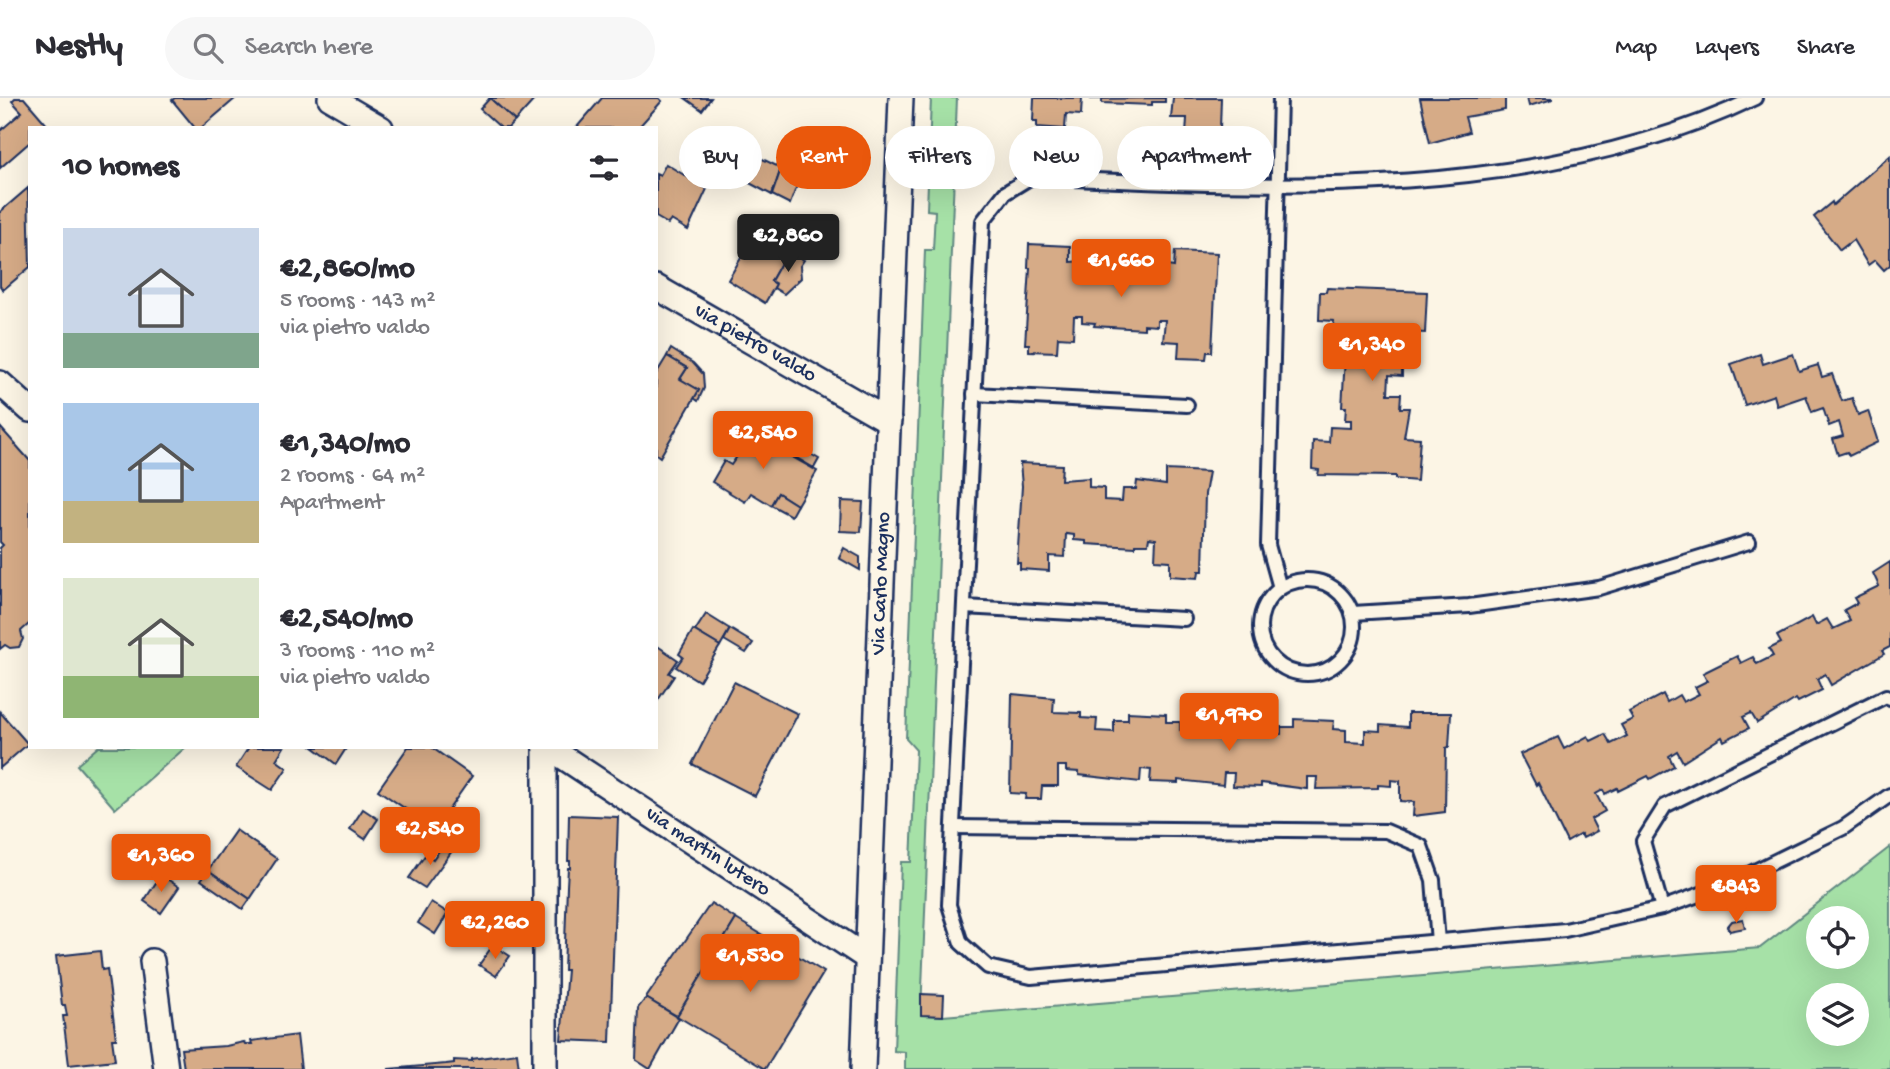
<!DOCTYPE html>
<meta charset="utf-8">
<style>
body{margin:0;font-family:"Gochi Hand",sans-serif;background:#f7f7f7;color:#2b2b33;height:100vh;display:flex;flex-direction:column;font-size:26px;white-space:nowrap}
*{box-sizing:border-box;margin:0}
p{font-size:23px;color:#7c7c81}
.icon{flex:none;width:38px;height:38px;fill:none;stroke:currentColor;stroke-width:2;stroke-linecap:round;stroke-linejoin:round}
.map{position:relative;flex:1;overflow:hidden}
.panel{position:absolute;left:28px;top:28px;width:630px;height:623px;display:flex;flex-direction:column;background:#fff;border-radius:0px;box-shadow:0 7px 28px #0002}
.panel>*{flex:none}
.banner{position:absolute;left:679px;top:28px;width:665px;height:63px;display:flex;gap:14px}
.buttons{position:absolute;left:1806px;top:808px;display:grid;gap:14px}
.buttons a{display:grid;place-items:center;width:63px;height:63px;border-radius:50%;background:#fff;box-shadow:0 7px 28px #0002;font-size:35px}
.price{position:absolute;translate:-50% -60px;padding:0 16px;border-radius:7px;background:#ea580c;color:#fff;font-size:23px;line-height:46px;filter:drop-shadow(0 2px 4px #0008)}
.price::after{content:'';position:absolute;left:50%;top:42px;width:21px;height:16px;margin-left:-10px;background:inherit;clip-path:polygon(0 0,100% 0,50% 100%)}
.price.current{background:#222;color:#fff}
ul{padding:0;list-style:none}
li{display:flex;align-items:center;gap:21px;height:175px;padding:0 35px}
li span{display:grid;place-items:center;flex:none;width:196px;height:140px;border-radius:0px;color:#555}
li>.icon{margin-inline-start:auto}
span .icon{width:84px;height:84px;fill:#fffc;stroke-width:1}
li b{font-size:30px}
h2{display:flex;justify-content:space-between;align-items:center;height:84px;padding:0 35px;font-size:30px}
.pill{padding:0 24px;border-radius:32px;background:#fff;box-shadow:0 7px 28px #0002;font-size:24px;line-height:63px}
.pill.current{background:#ea580c;color:#fff}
header{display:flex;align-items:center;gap:42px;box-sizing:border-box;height:98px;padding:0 35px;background:#fff;border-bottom:2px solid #e1e1e2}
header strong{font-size:33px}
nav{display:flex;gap:38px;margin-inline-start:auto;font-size:24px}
.search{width:490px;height:63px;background:#f7f7f7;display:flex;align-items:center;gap:18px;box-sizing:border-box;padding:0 24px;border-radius:38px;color:#7c7c81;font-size:26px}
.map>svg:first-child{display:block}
.green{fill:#a6e1a7;stroke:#608882;stroke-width:2;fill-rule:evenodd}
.building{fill:#d6ab87;stroke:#1b2f5e;stroke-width:2}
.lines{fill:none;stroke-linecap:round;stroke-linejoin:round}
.lane-casing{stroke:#1b2f5e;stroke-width:18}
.street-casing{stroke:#1b2f5e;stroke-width:28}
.lane{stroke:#fcf5e5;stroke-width:12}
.street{stroke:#fcf5e5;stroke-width:23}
.labels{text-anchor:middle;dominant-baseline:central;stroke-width:5;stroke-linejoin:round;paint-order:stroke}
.street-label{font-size:21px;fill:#1b2f5e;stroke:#fcf5e5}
</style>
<header>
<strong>Nestly</strong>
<div class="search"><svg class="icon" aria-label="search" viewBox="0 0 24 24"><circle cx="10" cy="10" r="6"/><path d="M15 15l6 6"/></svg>Search here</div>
<nav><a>Map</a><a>Layers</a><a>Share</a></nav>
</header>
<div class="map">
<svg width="1890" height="971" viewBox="0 0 1890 971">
<rect width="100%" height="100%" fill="#fcf5e5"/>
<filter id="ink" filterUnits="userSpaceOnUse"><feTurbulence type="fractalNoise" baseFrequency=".0143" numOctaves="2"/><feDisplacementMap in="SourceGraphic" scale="14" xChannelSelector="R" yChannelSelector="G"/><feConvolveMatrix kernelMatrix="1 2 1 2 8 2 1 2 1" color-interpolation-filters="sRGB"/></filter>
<g filter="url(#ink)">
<g class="green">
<path d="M931,0H957L921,916L943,918L1760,850L1890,749V971H905V954L894,953L901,764H911L916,652L906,641L925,152H933L935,113L927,112ZM1818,821H1857V859H1818ZM1818,898H1857V936H1818Z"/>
<path d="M98,649H186L115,711L77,667Z"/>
</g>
<g class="building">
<path d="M15,0H24L48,28L30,30V44L0,70V33L22,14L12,3Z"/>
<path d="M175,0H236L201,30H195L172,2Z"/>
<path d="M490,0L515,23L508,30H501L480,11Z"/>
<path d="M490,0H536L515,23Z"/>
<path d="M602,0H659L662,3L638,30H576Z"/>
<path d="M685,0H711L702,12Z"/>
<path d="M1034,0H1082L1081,17L1066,16L1065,31L1037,29V23H1033Z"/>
<path d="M1165,0V4H1152V7L1102,5V1H1090Z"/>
<path d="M1173,0H1221L1220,31H1215L1214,38L1186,37L1187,20H1171Z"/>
<path d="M1420,0H1505V12L1465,19L1469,34L1430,45Z"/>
<path d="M1527,0H1553V1L1529,8Z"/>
<path d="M725,43L781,70L772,97L714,66Z"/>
<path d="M1890,58V167L1884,172L1875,162L1868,167L1853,142L1840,152L1814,119L1832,104L1833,107Z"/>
<path d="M783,65L802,74L790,106L772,97Z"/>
<path d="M666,66L707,91L688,132L671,122L668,126L656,119V75L660,77Z"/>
<path d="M28,90L30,169L3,192L0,188V114Z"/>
<path d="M761,126L779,137L783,130L804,143L792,162L785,158L771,183L776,186L765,205L728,182Z"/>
<path d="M1029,146L1070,148V164L1098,162L1097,171H1113L1112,184L1131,185V172L1145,173V164L1174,169L1175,153L1217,155L1212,254H1207L1206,261L1178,260L1179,244L1163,243L1165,222H1157V228L1144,227V231L1094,228L1095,225L1082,224V218H1074L1073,240L1058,239L1057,254L1029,253V246H1025L1030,170H1028Z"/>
<path d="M795,157L804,162L800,168L801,180L784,196L774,190L776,186L771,183L785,158L792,162Z"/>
<path d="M1327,190L1427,194L1425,235L1409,234L1411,263H1402V278L1389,277L1388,296H1401L1400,310H1409L1404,339L1420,340L1417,383L1395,381V378L1318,377L1319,372L1312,371L1313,343L1329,344L1330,329L1351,330V322H1345L1346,309H1342L1345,260H1349V248H1355V239L1333,238L1334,223L1319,222L1320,194H1326Z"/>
<path d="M671,251L693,265L703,276L704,290L698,303L694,300L699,292L680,281L687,270L667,258Z"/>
<path d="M1760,256L1763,266L1793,256L1799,273L1818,267L1822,279L1832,276L1842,303L1852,300L1858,317L1868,313L1878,344L1849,358L1847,354L1838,357L1833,341L1843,338L1839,324L1829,328L1823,310L1812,314L1806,298L1777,308L1774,297L1745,307L1731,266Z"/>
<path d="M667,258L687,270L680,281L699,292L660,359L656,356V276Z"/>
<path d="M757,325L819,361L814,370L752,334Z"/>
<path d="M0,329L30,363V525L21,533L23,541L19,549L10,550L5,547L0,551V450L3,447L0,444Z"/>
<path d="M739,329L817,373L797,407L778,395L771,407L751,395L745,404L712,384L724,363L731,367L740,354L728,347Z"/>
<path d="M1020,365L1062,367L1061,382L1089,380V389L1104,390V402L1122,403L1123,391H1136L1137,383L1166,387V372L1209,374L1205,396L1203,473H1199L1198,480L1170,478V463L1155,462L1156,441L1149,440L1148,446H1135V449L1086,446V443L1074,442V437L1066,436L1065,459L1049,458V473L1020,471V465H1017L1022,388Z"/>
<path d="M778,395L797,407L791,418L771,407Z"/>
<path d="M841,403L863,404L861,434L840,433Z"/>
<path d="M844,450L860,459V472L839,460Z"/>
<path d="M1890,464V549L1882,553L1884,556L1831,587L1825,576L1817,581L1822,592L1798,604L1796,601L1757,625L1751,615L1743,619L1749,630L1724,643L1722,639L1683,664L1677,653L1669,658L1674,668L1650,681L1648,678L1618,693L1617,690L1605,696L1603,692L1596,696L1605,713L1591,721L1597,733L1583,740L1581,736L1567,744L1538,685L1536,687L1520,656L1558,639L1564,651L1588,638L1591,643L1605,636L1611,646L1627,638L1621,627L1633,621L1629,614L1663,596L1667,604L1679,597L1683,604L1699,596L1695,589L1707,583L1703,575L1737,558L1741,565L1753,559L1757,566L1773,558L1769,551L1781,545L1777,538L1812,519L1816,527L1827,521L1833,531L1850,523L1844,512L1857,505L1854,500L1879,488L1873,475Z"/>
<path d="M706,516L730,531L720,548L695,533Z"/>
<path d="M730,531L753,545L746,555L724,542Z"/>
<path d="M693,532L720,548L699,583L676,569L683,559L679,556Z"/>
<path d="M656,547L678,562L669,575L674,578L656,605Z"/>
<path d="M734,584L798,616L755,698L692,666Z"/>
<path d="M1012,596L1054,600L1053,614L1081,615V620L1097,621L1096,633L1114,634V622H1128V614L1166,616V624H1180V632L1198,633V625L1211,626V617L1250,619V628H1263V636H1281V629H1294V621L1334,623L1333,631L1346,632V644L1365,645V632L1380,633V627L1408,629V615H1451L1449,649L1446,650L1445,714L1413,718L1414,704L1400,703V683L1391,682V688L1378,687V690L1316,691L1317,679H1307V691L1261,685V689L1233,688L1234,675H1224L1223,687L1178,682V685L1150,684L1151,672L1141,671L1140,684L1079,677V674L1066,673V668H1058V688H1042L1041,701H1025L1026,696L1010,695Z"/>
<path d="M0,614L28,646L0,670Z"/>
<path d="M249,649H284L276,662L287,670L272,692L236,669Z"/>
<path d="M313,649H347L336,666Z"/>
<path d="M408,649H431L472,678L435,731L378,692Z"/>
<path d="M363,711L378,721L365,741L350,731Z"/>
<path d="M569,717L618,719L610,944L561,942L567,872H564L567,788L568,770H570V763H568Z"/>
<path d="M236,732L277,761L250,801L208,772Z"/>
<path d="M443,747L452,753L425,790L409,780L426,756L433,761Z"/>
<path d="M208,772L250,801L243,811L201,782Z"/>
<path d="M161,777L179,789L161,815L144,803Z"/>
<path d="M431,804L448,815L435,836L418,825Z"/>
<path d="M711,805L736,821L677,918L646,900Z"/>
<path d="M736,821L824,874L765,971L677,918Z"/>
<path d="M1743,821L1745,830L1730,833L1727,829L1732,823Z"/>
<path d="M493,847L510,858L496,878L479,867Z"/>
<path d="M100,853L102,872L107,871L116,941H112L115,962L69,967L63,918H67L65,907H62L56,858Z"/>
<path d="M921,896L944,897L943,918L921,917Z"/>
<path d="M646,900L679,920L650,971L636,962L638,910Z"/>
<path d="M297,937L301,971H184L181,951L226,948L244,944L245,946H252L251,943Z"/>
<path d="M517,955L519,971H388L446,966L454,965V962L472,963V961Z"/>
</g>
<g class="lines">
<defs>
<g id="lane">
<path d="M1755,0C1537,105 1267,90 1031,79L1005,95L983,123L949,807L961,845L988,869L1031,879L1565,832L1662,810L1726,787L1843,730L1890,697"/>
<path d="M974,296L1187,307"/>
<circle cx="1307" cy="529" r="47"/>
<path d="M1280,490L1268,447L1280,0"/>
<path d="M964,509L1184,521"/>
<path d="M1353,515L1469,508L1599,490L1749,444"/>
<path d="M953,729L1386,733L1421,748L1433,782L1438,844"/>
<path d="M1662,810L1643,743L1665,708L1886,598L1890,600"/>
</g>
<g id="street">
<path d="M330,0L381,30"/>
<path id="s1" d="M656,189L889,323"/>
<path d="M0,285L30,312"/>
<path id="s2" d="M548,649L867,860"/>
<path d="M152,863L166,971"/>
<path d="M545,971V649"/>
<path id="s3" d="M863,971L901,0"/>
</g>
</defs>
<use href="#lane" class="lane-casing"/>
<use href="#street" class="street-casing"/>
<use href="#lane" class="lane"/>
<use href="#street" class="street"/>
</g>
</g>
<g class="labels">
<g class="street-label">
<text stroke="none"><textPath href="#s1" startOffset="114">via pietro valdo</textPath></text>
<text stroke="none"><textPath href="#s3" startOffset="486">Via Carlo Magno</textPath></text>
<text stroke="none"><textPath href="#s2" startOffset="191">via martin lutero</textPath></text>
</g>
</g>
</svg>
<div class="buttons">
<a><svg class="icon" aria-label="locate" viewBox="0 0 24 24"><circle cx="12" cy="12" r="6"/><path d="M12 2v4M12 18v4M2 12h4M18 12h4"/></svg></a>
<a><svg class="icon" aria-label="layers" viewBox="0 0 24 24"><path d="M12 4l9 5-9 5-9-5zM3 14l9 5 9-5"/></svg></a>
</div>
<b class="price current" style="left:788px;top:176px">€2,860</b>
<b class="price" style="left:1121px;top:201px">€1,660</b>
<b class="price" style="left:1372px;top:285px">€1,340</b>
<b class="price" style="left:763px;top:373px">€2,540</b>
<b class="price" style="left:1229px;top:655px">€1,970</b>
<b class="price" style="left:430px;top:769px">€2,540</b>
<b class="price" style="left:161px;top:796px">€1,360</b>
<b class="price" style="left:1736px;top:827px">€843</b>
<b class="price" style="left:495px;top:863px">€2,260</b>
<b class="price" style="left:750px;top:896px">€1,530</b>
<div class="banner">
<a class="pill">Buy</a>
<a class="pill current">Rent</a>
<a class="pill">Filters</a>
<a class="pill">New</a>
<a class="pill">Apartment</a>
</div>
<section class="panel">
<h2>10 homes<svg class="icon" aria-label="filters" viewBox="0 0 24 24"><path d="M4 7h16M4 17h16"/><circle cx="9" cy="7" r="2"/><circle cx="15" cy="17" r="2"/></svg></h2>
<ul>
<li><span style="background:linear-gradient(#c9d6e8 75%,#7fa58c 0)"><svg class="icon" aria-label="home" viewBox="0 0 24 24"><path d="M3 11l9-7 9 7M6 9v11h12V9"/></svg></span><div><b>€2,860/mo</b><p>5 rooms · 143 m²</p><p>via pietro valdo</p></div></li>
<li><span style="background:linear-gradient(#a9c7e8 70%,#c2b280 0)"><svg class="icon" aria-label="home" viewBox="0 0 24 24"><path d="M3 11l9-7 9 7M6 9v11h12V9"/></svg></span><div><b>€1,340/mo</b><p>2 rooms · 64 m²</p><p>Apartment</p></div></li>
<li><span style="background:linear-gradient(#dfe7d0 70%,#8fb573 0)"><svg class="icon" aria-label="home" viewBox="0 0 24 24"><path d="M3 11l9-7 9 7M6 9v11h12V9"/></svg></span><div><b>€2,540/mo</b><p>3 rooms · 110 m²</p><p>via pietro valdo</p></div></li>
</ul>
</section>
</div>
